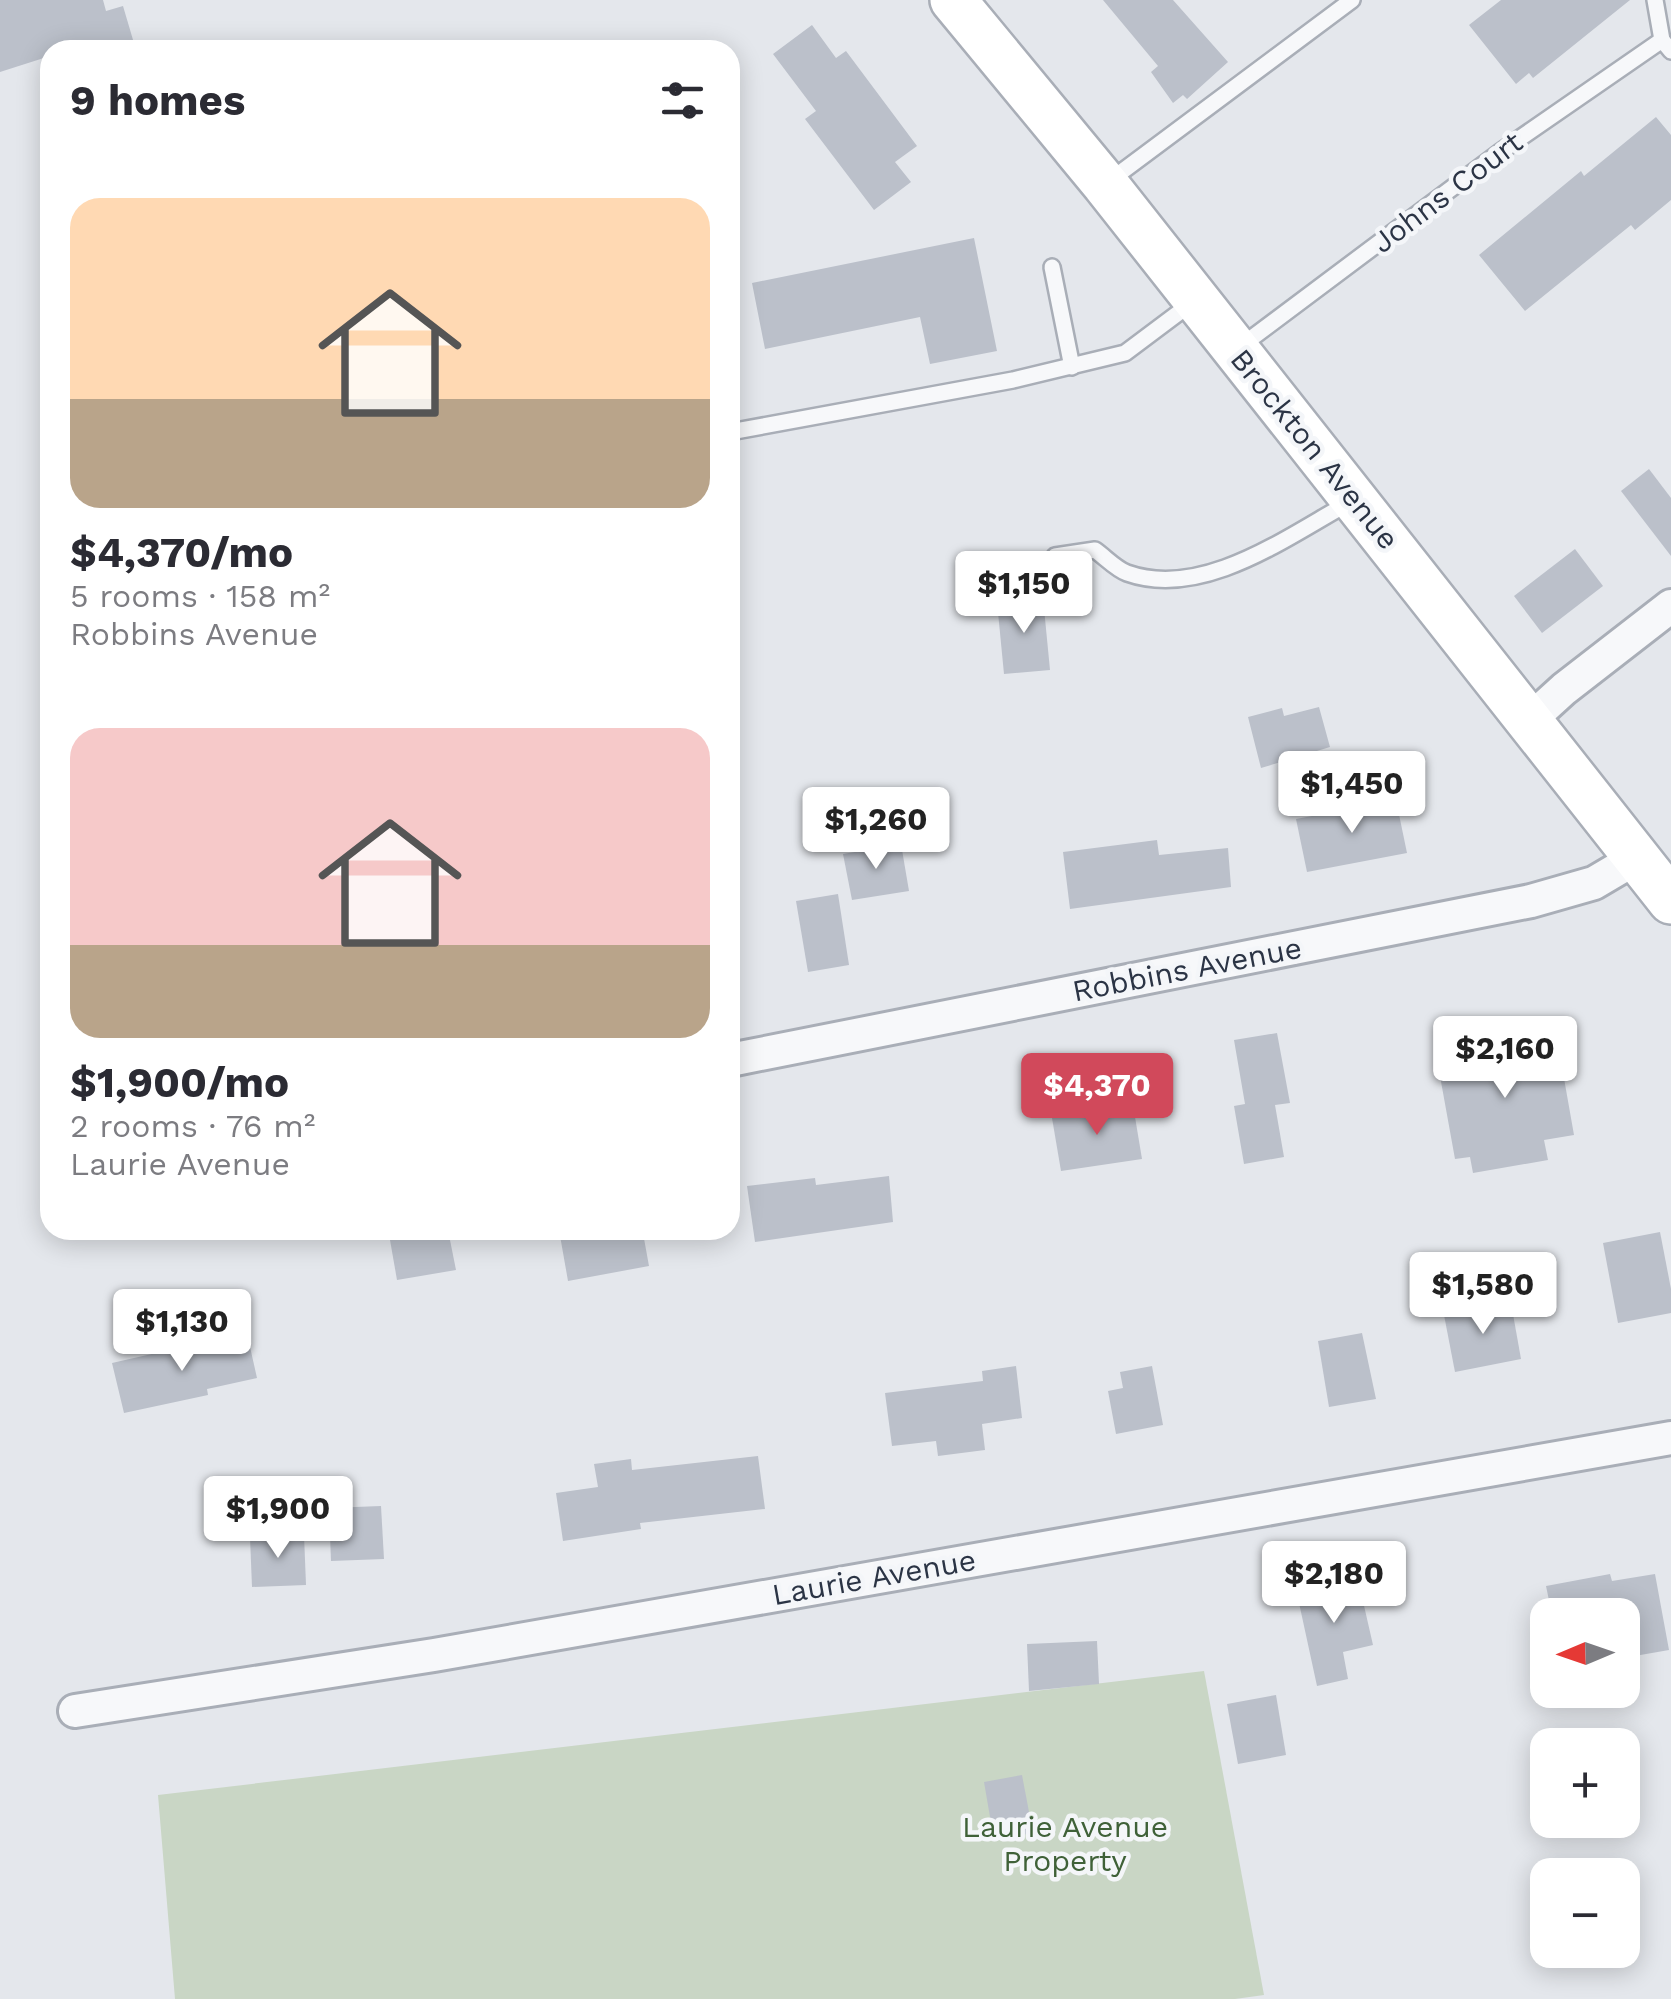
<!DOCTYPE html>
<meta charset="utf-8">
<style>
body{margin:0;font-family:"Work Sans",sans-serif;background:#f7f7f7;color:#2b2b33;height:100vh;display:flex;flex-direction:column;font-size:38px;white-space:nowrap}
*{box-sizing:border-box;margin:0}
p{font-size:32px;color:#7c7c81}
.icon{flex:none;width:55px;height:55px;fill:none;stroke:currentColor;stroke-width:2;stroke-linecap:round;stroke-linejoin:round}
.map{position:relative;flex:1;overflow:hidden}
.drawer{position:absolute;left:40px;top:40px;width:700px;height:1200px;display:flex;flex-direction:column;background:#fff;border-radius:30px;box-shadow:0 5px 25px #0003}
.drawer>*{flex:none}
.needle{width:65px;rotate:268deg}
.buttons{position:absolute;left:1530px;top:1598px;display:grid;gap:20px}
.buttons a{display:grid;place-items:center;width:110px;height:110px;border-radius:20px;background:#fff;box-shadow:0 5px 25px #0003;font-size:50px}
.price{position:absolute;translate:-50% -85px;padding:0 22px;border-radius:10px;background:#fff;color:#222;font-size:32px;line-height:65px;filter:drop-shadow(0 2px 5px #0008)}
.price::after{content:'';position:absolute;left:50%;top:60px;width:30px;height:22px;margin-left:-15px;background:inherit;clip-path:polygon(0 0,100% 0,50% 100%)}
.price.on{background:#d1495b;color:#fff}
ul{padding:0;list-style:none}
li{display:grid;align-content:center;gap:20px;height:530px;padding:0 30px}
li span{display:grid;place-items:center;height:310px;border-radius:30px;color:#555}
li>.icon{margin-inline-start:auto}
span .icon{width:180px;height:180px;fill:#fffc;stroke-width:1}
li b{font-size:42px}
h2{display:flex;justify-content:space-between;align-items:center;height:120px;padding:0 30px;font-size:42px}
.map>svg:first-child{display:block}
.green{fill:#c9d6c5}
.building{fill:#bbc0ca}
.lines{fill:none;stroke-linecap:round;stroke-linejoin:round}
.service-casing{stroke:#a9aeb7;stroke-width:20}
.minor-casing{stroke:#a9aeb7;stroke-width:38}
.secondary-casing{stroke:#a9aeb7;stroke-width:50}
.service{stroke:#f7f8fa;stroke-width:15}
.minor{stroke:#f7f8fa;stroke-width:32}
.secondary{stroke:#fff;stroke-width:45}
.labels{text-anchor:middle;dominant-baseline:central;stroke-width:9;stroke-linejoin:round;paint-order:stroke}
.street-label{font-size:30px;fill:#2b3445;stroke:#f4f6f9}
.park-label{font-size:30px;fill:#3f6138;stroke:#f4f6f9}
</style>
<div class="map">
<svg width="1671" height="1999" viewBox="0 0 1671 1999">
<rect width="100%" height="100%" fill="#e4e7ec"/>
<path class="green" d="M1204,1671L1264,1995L1235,1999H175L158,1795Z"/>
<g class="building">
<path d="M0,0H103L106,11L123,6L136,50H50V56L0,72Z"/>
<path d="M1103,0H1173L1228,62L1187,99L1183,95L1173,103L1151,72L1158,66Z"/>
<path d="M1501,0H1630L1533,78L1529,73L1516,84L1469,25Z"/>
<path d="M812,25L836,58L846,51L917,146L895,162L911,182L874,210L805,119L816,111L773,54Z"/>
<path d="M1656,117L1671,135V200L1635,230L1631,225L1525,311L1479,255L1581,171L1584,176Z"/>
<path d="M974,238L997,351L930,364L920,317L765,349L752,283Z"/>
<path d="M1649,469L1671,498V556L1621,491Z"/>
<path d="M1575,549L1603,586L1542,633L1514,596Z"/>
<path d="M1043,598L1050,670L1004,674L997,602Z"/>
<path d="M1319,707L1330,747L1261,768L1248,717L1282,708L1284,716Z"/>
<path d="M1396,800L1407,853L1307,872L1296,819Z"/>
<path d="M1157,840L1159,855L1228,848L1231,887L1070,909L1063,852Z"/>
<path d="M901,844L909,891L852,900L843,854Z"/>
<path d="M838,894L849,965L808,972L796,901Z"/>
<path d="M1277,1033L1290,1103L1275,1105L1284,1157L1244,1164L1234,1106L1245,1104L1234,1040Z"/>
<path d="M1556,1033L1574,1135L1544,1140L1548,1160L1473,1173L1470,1157L1455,1159L1436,1054Z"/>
<path d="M1133,1105L1142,1159L1061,1171L1052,1118Z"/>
<path d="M889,1176L893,1222L755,1242L747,1186L815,1178L816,1185Z"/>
<path d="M448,1230L456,1270L397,1280L390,1240Z"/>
<path d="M559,1230H621L623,1237L643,1233L649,1266L568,1281Z"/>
<path d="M1660,1232L1671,1289V1313L1618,1323L1603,1243Z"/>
<path d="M1511,1303L1521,1359L1455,1372L1444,1315Z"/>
<path d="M1362,1333L1376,1399L1329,1407L1318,1341Z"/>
<path d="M248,1338L257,1378L207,1389L208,1395L124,1413L112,1363L200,1343L201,1349Z"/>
<path d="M1016,1366L1022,1418L982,1424L985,1450L938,1456L936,1441L892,1446L885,1393L983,1381L982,1371Z"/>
<path d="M1152,1366L1163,1425L1116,1434L1108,1391L1123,1388L1120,1372Z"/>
<path d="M758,1456L765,1509L640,1523L641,1529L563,1541L556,1493L598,1487L594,1464L631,1459L632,1470Z"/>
<path d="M381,1506L384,1559L331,1561L329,1508Z"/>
<path d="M304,1535L306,1585L252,1587L250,1537Z"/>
<path d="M1610,1574L1612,1581L1655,1574L1669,1650L1629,1657L1622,1615H1552L1546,1586Z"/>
<path d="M1357,1575L1373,1645L1343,1652L1348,1679L1317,1686L1296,1589Z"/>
<path d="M1097,1641L1099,1684L1029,1691L1027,1644Z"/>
<path d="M1276,1695L1286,1755L1238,1764L1227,1704Z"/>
<path d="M1022,1775L1033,1833L994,1840L984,1782Z"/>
</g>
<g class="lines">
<defs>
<g id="service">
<path d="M1655,0L1662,40L1671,51"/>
<path d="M1108,182L1352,0"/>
<path d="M1052,267L1072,367"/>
<path d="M1241,346L1500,152L1662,40"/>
<path d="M730,432L1013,380L1125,353L1193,302"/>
<path d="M1055,556L1095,550C1105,557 1116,569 1127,573C1203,600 1288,536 1352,501"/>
</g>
<g id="minor">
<path d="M1530,720L1564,689L1671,606"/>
<path d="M730,1060L1531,901L1594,883L1638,857"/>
<path d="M75,1711L434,1655L1671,1438"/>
</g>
<path id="secondary" d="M953,0L1105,184L1671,901"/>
</defs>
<use href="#service" class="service-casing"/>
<use href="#minor" class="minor-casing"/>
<use href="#secondary" class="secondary-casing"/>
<use href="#service" class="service"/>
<use href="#minor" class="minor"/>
<use href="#secondary" class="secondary"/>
</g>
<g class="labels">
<g class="street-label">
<text transform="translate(1447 192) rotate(-37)">Johns Court</text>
<text transform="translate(1315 449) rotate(51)">Brockton Avenue</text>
<text transform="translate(1187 969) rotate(-11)">Robbins Avenue</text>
<text transform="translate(874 1577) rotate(-10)">Laurie Avenue</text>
</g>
<g class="park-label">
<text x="1065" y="1826">Laurie Avenue<tspan x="1065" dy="34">Property</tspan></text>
</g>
</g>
</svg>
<div class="buttons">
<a><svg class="needle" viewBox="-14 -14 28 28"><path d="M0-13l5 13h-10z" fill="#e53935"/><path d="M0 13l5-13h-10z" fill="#7c7c81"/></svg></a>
<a>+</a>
<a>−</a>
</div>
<b class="price" style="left:1024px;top:636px">$1,150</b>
<b class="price" style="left:1352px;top:836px">$1,450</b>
<b class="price" style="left:876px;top:872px">$1,260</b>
<b class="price" style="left:1505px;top:1101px">$2,160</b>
<b class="price on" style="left:1097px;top:1138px">$4,370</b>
<b class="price" style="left:1483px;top:1337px">$1,580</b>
<b class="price" style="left:182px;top:1374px">$1,130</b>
<b class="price" style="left:278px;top:1561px">$1,900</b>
<b class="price" style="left:1334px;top:1626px">$2,180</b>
<section class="drawer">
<h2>9 homes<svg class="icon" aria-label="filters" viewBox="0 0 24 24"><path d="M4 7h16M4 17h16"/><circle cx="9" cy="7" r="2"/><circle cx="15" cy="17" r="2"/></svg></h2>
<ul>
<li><span style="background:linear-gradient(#ffd9b3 65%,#b9a48a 0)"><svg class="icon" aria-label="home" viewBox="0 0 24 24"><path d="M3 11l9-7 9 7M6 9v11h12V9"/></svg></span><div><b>$4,370/mo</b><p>5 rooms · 158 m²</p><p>Robbins Avenue</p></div></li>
<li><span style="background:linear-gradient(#f6c9c9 70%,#b9a48a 0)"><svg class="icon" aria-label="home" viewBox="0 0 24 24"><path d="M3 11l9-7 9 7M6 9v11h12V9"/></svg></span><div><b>$1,900/mo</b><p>2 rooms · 76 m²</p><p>Laurie Avenue</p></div></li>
</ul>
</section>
</div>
